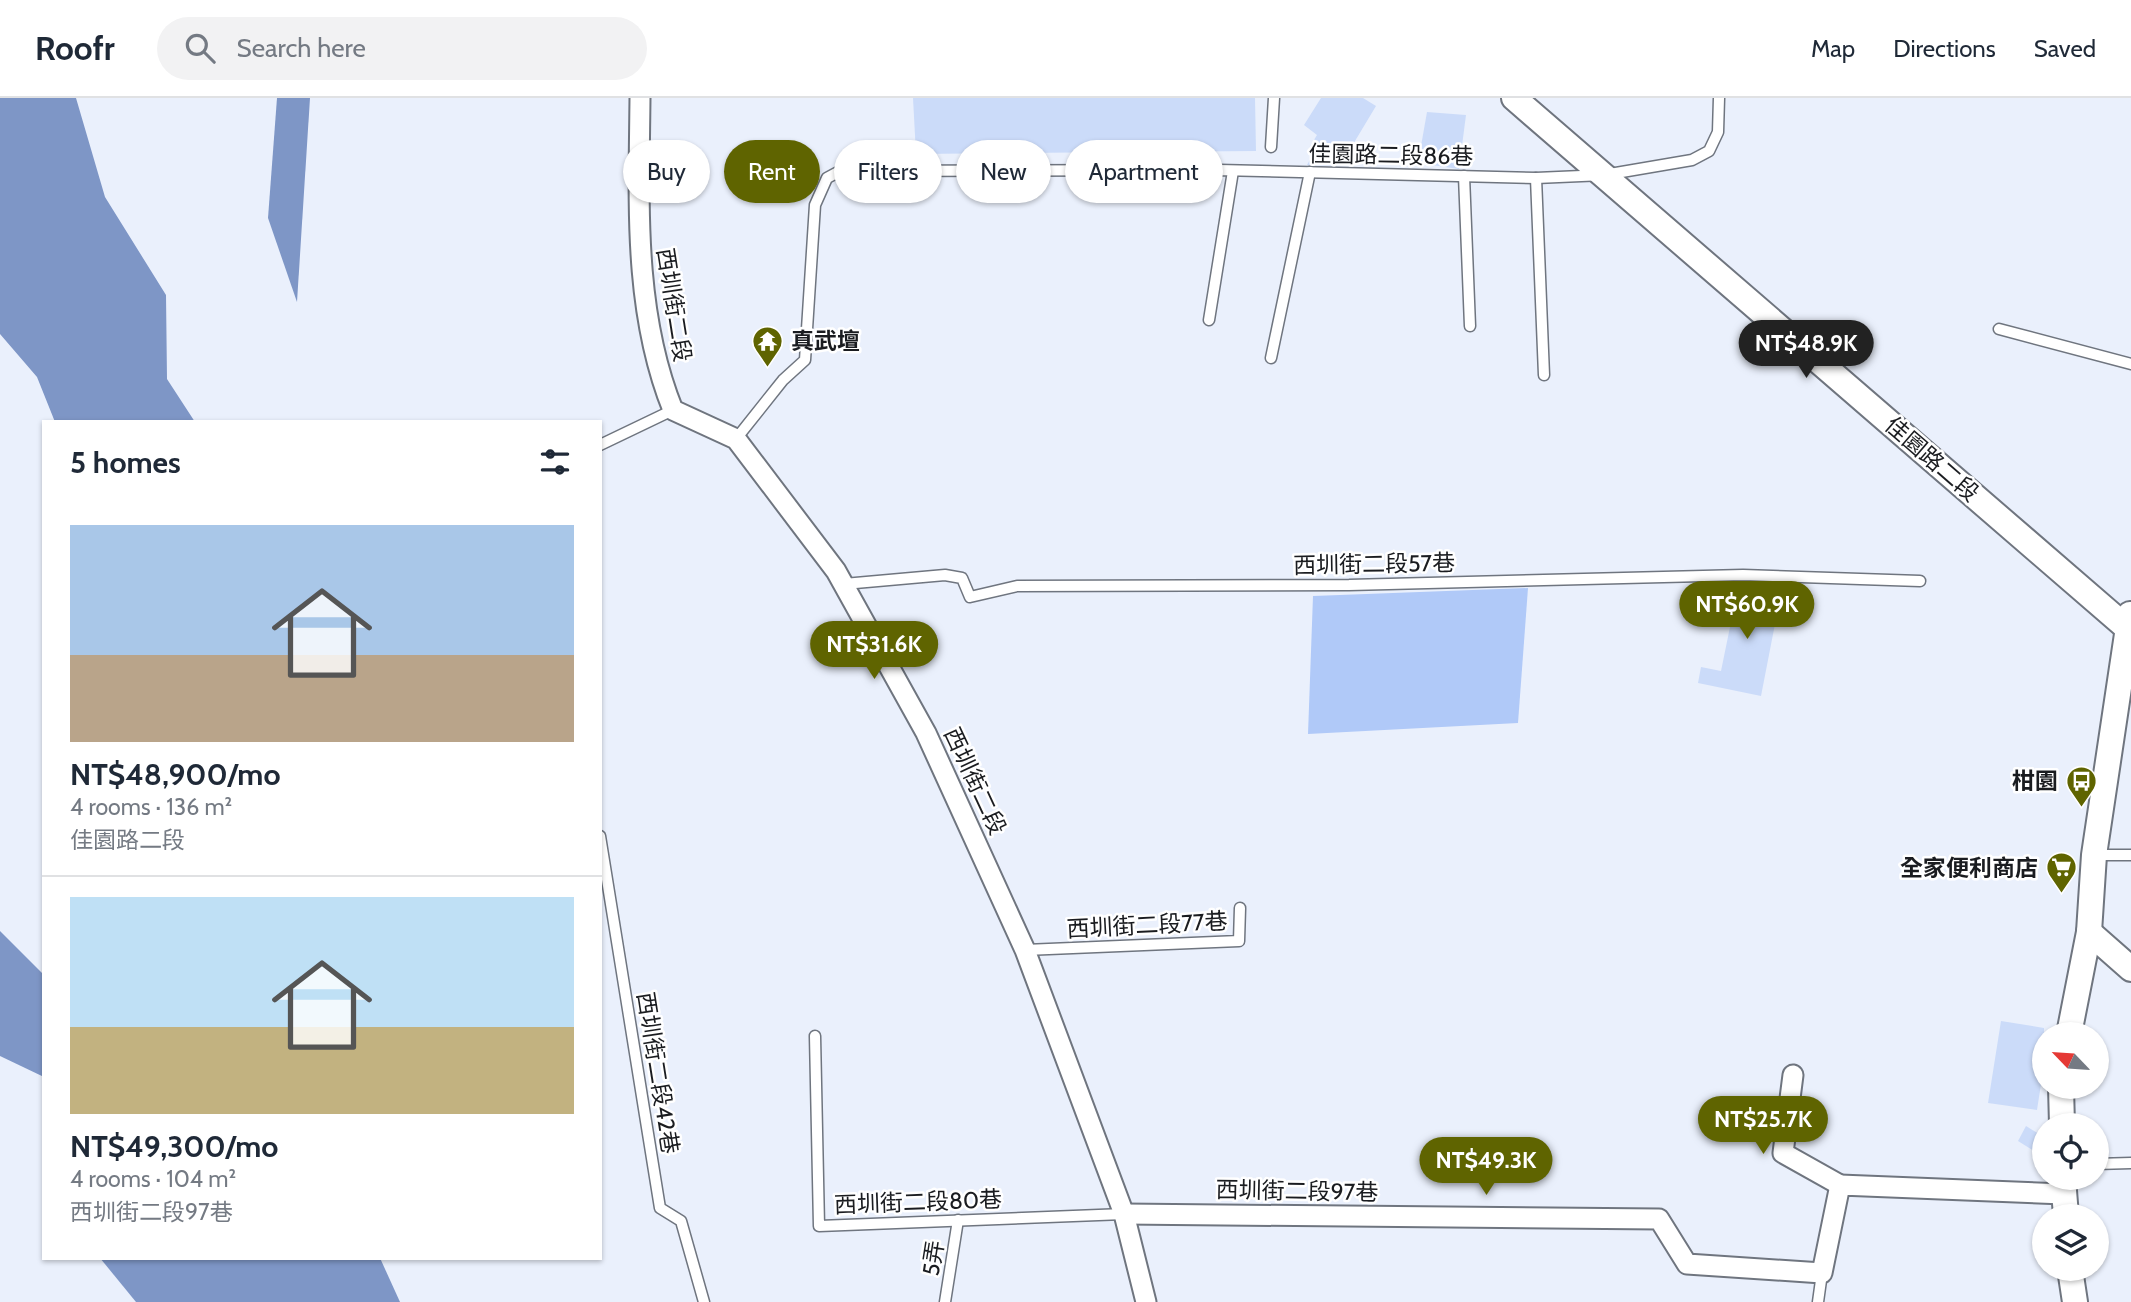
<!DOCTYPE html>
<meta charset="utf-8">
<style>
body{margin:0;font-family:Cabin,"Noto Sans TC",sans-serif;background:#f2f2f3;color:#1f2937;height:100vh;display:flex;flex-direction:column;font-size:26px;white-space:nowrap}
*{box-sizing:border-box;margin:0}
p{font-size:23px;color:#747a83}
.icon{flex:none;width:38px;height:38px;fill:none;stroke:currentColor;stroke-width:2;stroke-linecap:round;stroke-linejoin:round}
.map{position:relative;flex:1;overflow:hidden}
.side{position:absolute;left:42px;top:322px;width:560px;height:840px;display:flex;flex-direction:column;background:#fff;border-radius:0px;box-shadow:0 2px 5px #0004}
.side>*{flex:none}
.top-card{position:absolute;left:623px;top:42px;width:665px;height:63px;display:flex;gap:14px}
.needle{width:46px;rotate:295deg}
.controls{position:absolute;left:2032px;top:924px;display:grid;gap:14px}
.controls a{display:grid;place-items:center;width:77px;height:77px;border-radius:50%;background:#fff;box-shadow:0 2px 5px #0004;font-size:35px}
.price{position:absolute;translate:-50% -60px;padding:0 16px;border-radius:24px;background:#5f6400;color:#fff;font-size:23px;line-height:46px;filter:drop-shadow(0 2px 4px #0008)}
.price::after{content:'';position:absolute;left:50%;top:42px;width:21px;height:16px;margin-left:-10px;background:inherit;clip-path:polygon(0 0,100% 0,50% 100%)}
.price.on{background:#222;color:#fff}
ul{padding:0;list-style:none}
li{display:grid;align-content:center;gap:14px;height:371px;padding:0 28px}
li+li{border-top:2px solid #e0e1e3}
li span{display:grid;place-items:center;height:217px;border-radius:0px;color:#555}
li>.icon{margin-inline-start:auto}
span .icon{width:126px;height:126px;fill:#fffc;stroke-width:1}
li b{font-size:30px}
h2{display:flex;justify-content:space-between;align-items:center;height:84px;padding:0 28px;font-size:30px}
.chip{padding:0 24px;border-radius:32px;background:#fff;box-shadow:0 2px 5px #0004;font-size:24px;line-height:63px}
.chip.on{background:#5f6400;color:#fff}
header{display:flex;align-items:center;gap:42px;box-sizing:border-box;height:98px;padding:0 35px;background:#fff;border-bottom:2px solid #e0e1e3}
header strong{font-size:33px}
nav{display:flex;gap:38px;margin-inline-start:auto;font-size:24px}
.search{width:490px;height:63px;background:#f2f2f3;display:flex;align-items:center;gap:18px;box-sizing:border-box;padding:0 24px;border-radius:38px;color:#747a83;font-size:26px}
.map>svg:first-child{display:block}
.green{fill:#b0c9f8}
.water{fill:#7e96c6}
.building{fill:#cbdbf9}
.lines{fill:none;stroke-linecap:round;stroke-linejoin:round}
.service-casing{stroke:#6f757f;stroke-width:13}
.minor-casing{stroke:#6f757f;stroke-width:23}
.tertiary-casing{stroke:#6f757f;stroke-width:28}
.service{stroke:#fff;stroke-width:10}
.minor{stroke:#fff;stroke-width:19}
.tertiary{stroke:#fff;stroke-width:24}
.labels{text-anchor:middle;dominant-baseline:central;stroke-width:5;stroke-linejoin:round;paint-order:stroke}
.street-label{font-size:23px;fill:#1a1c20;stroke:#fff}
.poi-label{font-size:23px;font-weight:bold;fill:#1a1c20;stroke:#fff;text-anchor:end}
</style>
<header>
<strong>Roofr</strong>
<div class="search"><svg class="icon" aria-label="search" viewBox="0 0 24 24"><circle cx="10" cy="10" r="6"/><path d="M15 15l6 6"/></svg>Search here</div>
<nav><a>Map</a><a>Directions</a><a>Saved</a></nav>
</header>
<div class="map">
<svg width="2131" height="1204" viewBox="0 0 2131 1204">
<rect width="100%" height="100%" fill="#eaf0fc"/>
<path class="green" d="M1528,490L1518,625L1308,636L1313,498Z"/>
<g class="water">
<path d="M0,0H76L105,99L166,197L167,281L195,324H55L37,279L0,236Z"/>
<path d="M277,0H310L297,204L268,120Z"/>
<path d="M0,833L44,877V979L0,958Z"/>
<path d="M100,1160H380L400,1204H136Z"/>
</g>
<g class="building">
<path d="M913,0H1255L1256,53L916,56Z"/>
<path d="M1321,0H1363L1376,8L1340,68L1307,67L1315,53L1309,50L1317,37L1304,27Z"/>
<path d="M1427,14L1466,17L1459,71L1418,65Z"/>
<path d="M1739,485L1782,490L1761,598L1698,585L1701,569L1721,573Z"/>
<path d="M2001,923L2044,930V967L2037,1012L1988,1005Z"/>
<path d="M2026,1028L2044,1039L2037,1055L2018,1043Z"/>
</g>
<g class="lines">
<defs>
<g id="service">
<path d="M1271,49L1274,0"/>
<path d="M1464,78L1470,228"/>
<path d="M1536,80L1544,277"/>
<path d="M1209,222L1233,73"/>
<path d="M1999,231L2131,266"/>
<path d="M1271,260L1310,74"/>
<path d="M736,341L783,282L805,262L815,107L827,80L840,73L1219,72L1536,80L1604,77L1692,62L1709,53L1718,34L1719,0"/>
<path d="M600,347L673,312"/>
<path d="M844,486L945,477L962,480L970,499L1017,488L1349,487L1743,477L1920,483"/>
<path d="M600,738L660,1110L681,1123L704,1204"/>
<path d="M2094,757H2131"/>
<path d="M1025,852L1239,843L1240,810"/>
<path d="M815,938L819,1128L1124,1116"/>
<path d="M2096,1066L2131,1065"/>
<path d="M945,1204L958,1122"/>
<path d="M1818,1204L1822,1175"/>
</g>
<g id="minor">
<path d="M640,0C639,104 633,213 673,312L736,341L836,473L926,635L1025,852L1124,1116L1146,1204"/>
<path d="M1793,977L1783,1055L1840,1087"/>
<path d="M1124,1116L1659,1121L1687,1166L1822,1175L1840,1087L2064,1096"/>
</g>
<g id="tertiary">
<path d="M1514,0L2127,530"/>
<path d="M2089,834L2131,871"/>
<path d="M2069,936L2089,834L2094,757L2130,516"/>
<path d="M2061,989L2062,1027"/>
<path d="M2063,1080L2066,1118"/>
<path d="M2070,1171L2075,1204"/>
</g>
</defs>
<use href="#service" class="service-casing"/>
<use href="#minor" class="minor-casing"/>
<use href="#tertiary" class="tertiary-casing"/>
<use href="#service" class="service"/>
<use href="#minor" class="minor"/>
<use href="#tertiary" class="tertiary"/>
</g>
<defs>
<symbol id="temple-pin" viewBox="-11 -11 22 30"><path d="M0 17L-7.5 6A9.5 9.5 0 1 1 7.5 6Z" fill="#5f6400" stroke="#fff"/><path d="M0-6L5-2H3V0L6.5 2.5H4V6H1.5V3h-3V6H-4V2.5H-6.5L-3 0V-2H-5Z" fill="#fff"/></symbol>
<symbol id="bus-pin" viewBox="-11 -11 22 30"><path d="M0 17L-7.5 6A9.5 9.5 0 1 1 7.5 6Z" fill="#5f6400" stroke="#fff"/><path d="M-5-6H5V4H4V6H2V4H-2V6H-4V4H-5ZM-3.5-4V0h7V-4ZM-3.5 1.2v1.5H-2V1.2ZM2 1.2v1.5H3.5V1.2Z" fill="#fff"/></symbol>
<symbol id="supermarket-pin" viewBox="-11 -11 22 30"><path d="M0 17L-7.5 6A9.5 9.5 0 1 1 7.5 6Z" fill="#5f6400" stroke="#fff"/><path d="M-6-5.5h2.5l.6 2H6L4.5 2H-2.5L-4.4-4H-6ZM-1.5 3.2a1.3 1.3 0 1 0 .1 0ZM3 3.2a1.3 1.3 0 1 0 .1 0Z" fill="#fff"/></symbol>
</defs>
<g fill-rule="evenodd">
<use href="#temple-pin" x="750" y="226" width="35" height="47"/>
<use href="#bus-pin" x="2064" y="666" width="35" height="47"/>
<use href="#supermarket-pin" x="2044" y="752" width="35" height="47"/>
</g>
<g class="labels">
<g class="street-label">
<text transform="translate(1391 57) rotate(1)">佳園路二段86巷</text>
<text transform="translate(674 207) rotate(81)">西圳街二段</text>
<text transform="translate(1932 361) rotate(41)">佳園路二段</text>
<text transform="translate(1374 466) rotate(-1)">西圳街二段57巷</text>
<text transform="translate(975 683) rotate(65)">西圳街二段</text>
<text transform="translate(1147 827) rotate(-3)">西圳街二段77巷</text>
<text transform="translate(658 975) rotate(81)">西圳街二段42巷</text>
<text transform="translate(1297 1093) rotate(1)">西圳街二段97巷</text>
<text transform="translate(918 1104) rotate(-2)">西圳街二段80巷</text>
<text transform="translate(933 1160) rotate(-81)">5弄</text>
</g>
<g class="poi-label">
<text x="791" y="243" text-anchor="start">真武壇</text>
<text x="2058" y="683">柑園</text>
<text x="2038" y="770">全家便利商店</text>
</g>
</g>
</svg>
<div class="controls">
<a><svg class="needle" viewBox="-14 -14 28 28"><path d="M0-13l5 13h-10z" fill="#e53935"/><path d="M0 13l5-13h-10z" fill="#747a83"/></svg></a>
<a><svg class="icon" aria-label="locate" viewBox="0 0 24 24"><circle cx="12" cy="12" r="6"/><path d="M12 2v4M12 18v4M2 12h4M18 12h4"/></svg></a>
<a><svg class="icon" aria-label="layers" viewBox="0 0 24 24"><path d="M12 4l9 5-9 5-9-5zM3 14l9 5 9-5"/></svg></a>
</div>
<b class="price on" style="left:1806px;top:282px">NT$48.9K</b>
<b class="price" style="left:1747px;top:543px">NT$60.9K</b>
<b class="price" style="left:874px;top:583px">NT$31.6K</b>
<b class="price" style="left:1763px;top:1058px">NT$25.7K</b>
<b class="price" style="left:1486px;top:1099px">NT$49.3K</b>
<div class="top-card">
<a class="chip">Buy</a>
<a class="chip on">Rent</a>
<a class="chip">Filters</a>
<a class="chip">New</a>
<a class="chip">Apartment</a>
</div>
<section class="side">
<h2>5 homes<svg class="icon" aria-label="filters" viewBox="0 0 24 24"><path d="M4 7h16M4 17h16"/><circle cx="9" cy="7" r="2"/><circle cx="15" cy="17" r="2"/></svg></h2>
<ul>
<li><span style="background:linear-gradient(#a9c7e8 60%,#b9a48a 0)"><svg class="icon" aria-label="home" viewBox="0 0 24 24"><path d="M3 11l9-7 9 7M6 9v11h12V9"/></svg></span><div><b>NT$48,900/mo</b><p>4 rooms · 136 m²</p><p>佳園路二段</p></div></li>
<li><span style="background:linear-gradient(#bfe0f5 60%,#c2b280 0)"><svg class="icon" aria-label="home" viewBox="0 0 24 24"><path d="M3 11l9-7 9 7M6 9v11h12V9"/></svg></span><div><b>NT$49,300/mo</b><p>4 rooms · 104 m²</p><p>西圳街二段97巷</p></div></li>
</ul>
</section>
</div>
